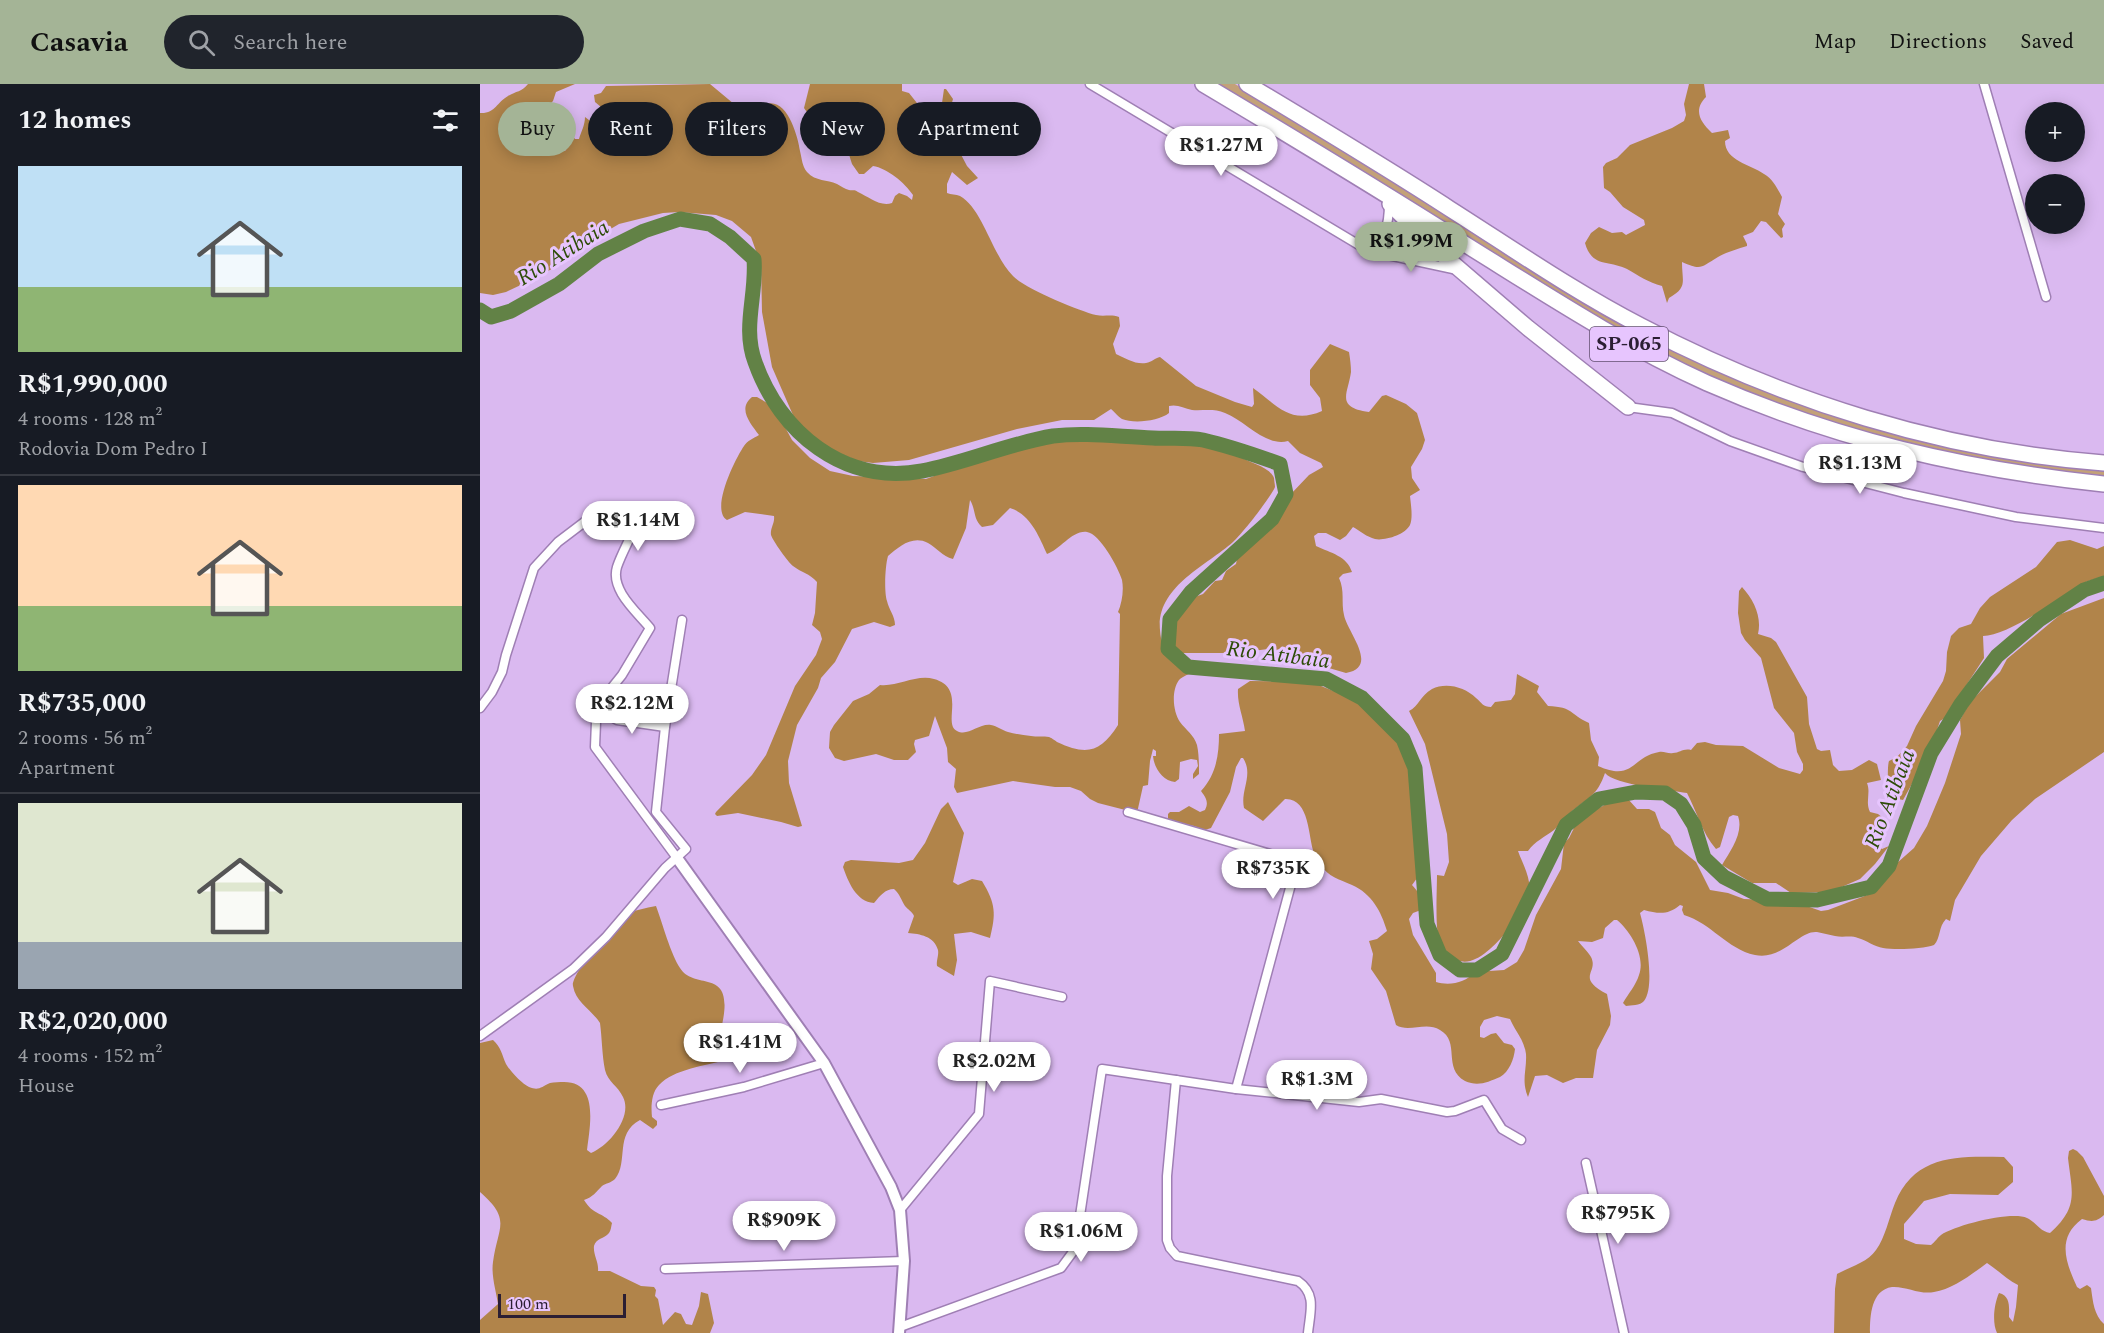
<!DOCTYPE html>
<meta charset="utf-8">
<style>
body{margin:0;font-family:Spectral,serif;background:#20242c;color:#f1f3f6;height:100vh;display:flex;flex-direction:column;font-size:22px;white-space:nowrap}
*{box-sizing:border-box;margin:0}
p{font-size:20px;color:#9ea1a6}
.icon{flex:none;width:33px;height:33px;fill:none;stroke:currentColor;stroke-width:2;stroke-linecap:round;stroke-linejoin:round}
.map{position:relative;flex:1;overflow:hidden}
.details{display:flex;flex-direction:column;background:#171b24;width:480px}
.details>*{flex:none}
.banner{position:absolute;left:18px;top:18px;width:570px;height:54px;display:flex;gap:12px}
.fabs{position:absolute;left:1545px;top:18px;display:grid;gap:12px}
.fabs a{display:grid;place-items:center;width:60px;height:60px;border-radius:50%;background:#171b24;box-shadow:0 3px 15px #0003;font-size:30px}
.scale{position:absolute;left:18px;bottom:15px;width:128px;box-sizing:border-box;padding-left:6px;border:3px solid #2b1e33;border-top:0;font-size:16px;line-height:21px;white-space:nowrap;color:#2b1e33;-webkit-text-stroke:4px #e7c5fe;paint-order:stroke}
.price{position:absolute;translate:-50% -51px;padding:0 14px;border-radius:21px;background:#fff;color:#222;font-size:20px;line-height:39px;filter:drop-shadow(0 2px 3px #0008)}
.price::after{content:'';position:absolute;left:50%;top:36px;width:18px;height:14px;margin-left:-9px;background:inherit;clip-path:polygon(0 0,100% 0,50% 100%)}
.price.selected{background:#a4b496;color:#111}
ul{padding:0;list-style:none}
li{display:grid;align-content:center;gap:12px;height:318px;padding:0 18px}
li+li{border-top:2px solid #363941}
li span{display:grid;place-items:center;height:186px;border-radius:0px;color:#555}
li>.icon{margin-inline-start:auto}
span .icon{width:108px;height:108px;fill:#fffc;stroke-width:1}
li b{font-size:26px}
h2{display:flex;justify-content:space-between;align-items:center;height:72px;padding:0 18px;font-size:26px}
.pill{padding:0 21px;border-radius:27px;background:#171b24;box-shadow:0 3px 15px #0003;font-size:21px;line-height:54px}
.pill.selected{background:#a4b496;color:#111}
header{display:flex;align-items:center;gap:36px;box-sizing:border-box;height:84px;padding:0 30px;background:#a4b496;color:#111}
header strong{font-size:28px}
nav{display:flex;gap:33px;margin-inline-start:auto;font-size:21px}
.search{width:420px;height:54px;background:#20242c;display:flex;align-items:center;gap:15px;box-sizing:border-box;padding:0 21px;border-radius:33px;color:#9ea1a6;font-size:22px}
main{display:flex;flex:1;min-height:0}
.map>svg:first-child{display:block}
.green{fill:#c3a178}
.forest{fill:#b1844a}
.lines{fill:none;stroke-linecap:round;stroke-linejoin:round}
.river{stroke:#628246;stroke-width:15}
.minor-casing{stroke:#9f7fb4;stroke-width:11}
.tertiary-casing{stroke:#9f7fb4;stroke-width:14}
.motorway-casing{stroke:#9f7fb4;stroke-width:18}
.minor{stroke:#fff;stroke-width:8}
.tertiary{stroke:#fff;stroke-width:10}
.motorway{stroke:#fff;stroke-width:15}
.labels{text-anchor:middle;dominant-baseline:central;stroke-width:6;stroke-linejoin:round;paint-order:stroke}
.shield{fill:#e7c5fe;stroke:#635070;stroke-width:1.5}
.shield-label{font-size:20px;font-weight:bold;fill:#2b1e33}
.water-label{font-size:22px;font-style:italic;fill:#2e4c08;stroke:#e7c5fe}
</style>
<header>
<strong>Casavia</strong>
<div class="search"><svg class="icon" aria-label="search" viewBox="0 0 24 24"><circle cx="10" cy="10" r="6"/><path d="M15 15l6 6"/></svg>Search here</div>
<nav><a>Map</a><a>Directions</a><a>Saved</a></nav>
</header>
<main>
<section class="details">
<h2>12 homes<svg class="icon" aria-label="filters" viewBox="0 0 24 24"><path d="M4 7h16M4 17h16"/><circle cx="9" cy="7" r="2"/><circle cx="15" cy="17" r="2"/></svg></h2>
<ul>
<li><span style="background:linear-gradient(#bfe0f5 65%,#8fb573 0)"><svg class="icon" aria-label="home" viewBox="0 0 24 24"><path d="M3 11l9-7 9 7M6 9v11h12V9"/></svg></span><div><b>R$1,990,000</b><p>4 rooms · 128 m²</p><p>Rodovia Dom Pedro I</p></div></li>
<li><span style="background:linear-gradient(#ffd9b3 65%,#8fb573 0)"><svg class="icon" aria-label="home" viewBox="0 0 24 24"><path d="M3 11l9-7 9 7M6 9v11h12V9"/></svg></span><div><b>R$735,000</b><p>2 rooms · 56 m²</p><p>Apartment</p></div></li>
<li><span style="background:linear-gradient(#dfe7d0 75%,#9aa5b1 0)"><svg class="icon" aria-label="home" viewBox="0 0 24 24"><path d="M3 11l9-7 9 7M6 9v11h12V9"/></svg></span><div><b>R$2,020,000</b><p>4 rooms · 152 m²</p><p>House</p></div></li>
</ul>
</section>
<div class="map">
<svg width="1624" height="1249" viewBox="0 0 1624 1249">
<rect width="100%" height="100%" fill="#dab9f0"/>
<path class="green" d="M734,0H755L1042,175L1305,313L1624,384V395L1559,387L1381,351L1228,293L1132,246Z"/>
<g class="forest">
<path d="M48,0H95L76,8L73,17L53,38C50,50 55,59 64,66L73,64L85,67L88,63L87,50L90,48L95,55H99C101,48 105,41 105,33L122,46L132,36L150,34L121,23L115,18L114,11L121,9L126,2L230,0L254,20L270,29C275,27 281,22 286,20C307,13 318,52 320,67C322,75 322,82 327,88C336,98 347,95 357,100C361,102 365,105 369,106C375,107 373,105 378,108C389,113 400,123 412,119L415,112L419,109L427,112L432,116L433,111C425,99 407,84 393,82L384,90H379L372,80L366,61L340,37H333L324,24L330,0H422V7L429,9L452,38L462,19L464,5H466L473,15C471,24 465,33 466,42L487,82L498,94L487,101L472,88L467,100V109C471,111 476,110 480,112C503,125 512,171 533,192C544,204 599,227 616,231C624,233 631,230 639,233L640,242L633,260L636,270C645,274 656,281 666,279C672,278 675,274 680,273L716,302L755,318L772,323L774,320L773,304C797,321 810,341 842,327L840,314L830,301V286L850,260L869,268C870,274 871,282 871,288C868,310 855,323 889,328L902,312L906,311L926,320L937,329L945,356L942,365L931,383L932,394L940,406L930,412C931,421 933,434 930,441C925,451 904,457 895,455C887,453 880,447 873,443L866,452L860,456L846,449H838L834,452L836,462C851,469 867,472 872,488L863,490L859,494C865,507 861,518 864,531C867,548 900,583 866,589L818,575L806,568L788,565L757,569H701L695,563L691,544L694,533L704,517L723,510L735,497L742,496L746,487L756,480L758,470L763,463L783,445L799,436L810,411L829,391L843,383L841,379L820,369L808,357C785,363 766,337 745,329C734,324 723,327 712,326C704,324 697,320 689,322V329C679,337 654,340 642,335C637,332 635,328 631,325L614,336H582L537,345L429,376L393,379L378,377L361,370L332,354L321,345L316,338L292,283L282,228L281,181L271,153L252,137L236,131L199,128L183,129L139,140L112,156L93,164L73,184L62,191L26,208L13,211L0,209V29C15,30 17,18 28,12C36,7 42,8 48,0Z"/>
<path d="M1209,0H1224L1226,13C1213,26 1220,38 1232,49L1248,46L1250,54L1245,57C1245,77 1270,80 1284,90C1293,95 1297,104 1302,113L1298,130L1305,140L1302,145L1303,153L1301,154L1286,138L1281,137L1273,148L1263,152L1267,160V162C1258,165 1246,168 1238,173C1221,183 1222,187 1202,178C1202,198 1208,203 1189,214L1187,219L1182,202C1168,198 1159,192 1147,185C1129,176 1112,184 1105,159L1111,149L1119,143L1132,149L1142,148L1146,151L1165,141L1164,136L1143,123L1130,108L1124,104L1123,83L1126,79L1137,74L1150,61L1192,44L1204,37L1206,31L1204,20Z"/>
<path d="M272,313H277L289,320L299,332L312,356L330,374L350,387L373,392L446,395L534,362L616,350L734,353C744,358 750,366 759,372C769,379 789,382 794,394C794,396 795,401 795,403C791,413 762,450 753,458C726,482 676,503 680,546C682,573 693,577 716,587C711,589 703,592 699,596C691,607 693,628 700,638C706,646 714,651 717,661C719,670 719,681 719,690L713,695V690L718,682L717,676L711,675L700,678L699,695L695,698C683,697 674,684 673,672H676V667L673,665L670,677L668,701L663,702L657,729L618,719L610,715L601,707L590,703H575L533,697L477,709L474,703L476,685L468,678L467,664L455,632L449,652L435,656L434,660L436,668L428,676H414L396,670L364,677L355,674L349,664L350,648L354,641L373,617L389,610L400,601C418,603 436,590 454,595C487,604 462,640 477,647C488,653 499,639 511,641C517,642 522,646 528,648C535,650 543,651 551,652C556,653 564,652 569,653C570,653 576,657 577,658C607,672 621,668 638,641L640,530L638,528C642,519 644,506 642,496C638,483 620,450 607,448C592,446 580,466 567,470C559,452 550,430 530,424L513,441L502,443C493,435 496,426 490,416L486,444L473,475C462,472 457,464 448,459C432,451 419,463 408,472C405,482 404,508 407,517C409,526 415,532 415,541L410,543L394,538L372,545L355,578L341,594L338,604L317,641L308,677L309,699L322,742L318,743L301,738L258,729L237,732L235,730L236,728L272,691L286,671L315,602L336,571L342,555L340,548L332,541L335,529L337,498C329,489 322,489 313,482C308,478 293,457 291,451C290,444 295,439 294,432L265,428L247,436C230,426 255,375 264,362C267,357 274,354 279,351C271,340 257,325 272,313Z"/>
<path d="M1590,456L1617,465L1624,462V492C1617,495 1608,496 1602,500C1580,514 1528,552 1503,552L1504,574L1465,634L1460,637L1440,697L1437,695L1433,698L1423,716L1409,713C1408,708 1407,682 1409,677L1417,673L1427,662L1436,642L1463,597L1466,587L1467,568L1471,552L1479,544L1491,540L1500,524L1510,513L1556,483L1577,458Z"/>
<path d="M1262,503C1274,516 1282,533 1278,550L1291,554L1296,558L1327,613L1329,640L1337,665L1341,667L1350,666L1353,681L1359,687L1372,686L1389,676L1397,680L1401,696L1387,699C1391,709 1385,718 1390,728L1398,730L1403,734V754L1399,763L1402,765L1409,762L1395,780L1380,795L1350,808L1311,809L1296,799H1272L1242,781C1250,767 1264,749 1258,732L1253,731L1249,733L1240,763L1236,765C1222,749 1217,728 1207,709C1189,706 1135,701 1125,689C1117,712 1109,713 1091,728C1085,734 1080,741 1074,746C1065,753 1055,757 1048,767H1038C1043,781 1052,795 1049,811C1046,825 1036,835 1028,846C1007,871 979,898 959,855C955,844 957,805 957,791L964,792L969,778L967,750L945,660L929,627C939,622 940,612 952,605C966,598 985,603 996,614C1002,619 1003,623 1011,623L1015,618L1031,616L1035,610L1037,590L1059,602L1057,608L1068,622C1094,623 1089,630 1109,639L1111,656L1119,673L1118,682C1154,698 1151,673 1179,668C1184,667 1188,670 1193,669C1200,669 1203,664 1211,666L1217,659L1225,658L1236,661L1263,662L1299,684L1320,690L1323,686V680L1317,668L1314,649L1294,624L1281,574L1265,556L1261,549L1258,529L1259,507Z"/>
<path d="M1624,514V668L1555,715L1532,736L1501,772L1475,816L1470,837L1466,835C1458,843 1461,854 1454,861C1443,865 1415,866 1403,864C1395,863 1386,856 1378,854C1371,851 1363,854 1355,852C1349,851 1343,849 1337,848C1319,846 1302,877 1275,871C1247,865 1231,839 1204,831L1202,826L1203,822L1200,821C1188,831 1179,830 1164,826L1160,829C1165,847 1176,902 1164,917C1160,922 1151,921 1146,922L1143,919C1148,910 1156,901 1159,891C1166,872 1150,847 1137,836H1134L1125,844L1123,854L1112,858L1098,857C1102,862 1108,868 1111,873C1119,889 1095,893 1127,910L1131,932L1130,941L1117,966L1113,994H1096L1083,999L1067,991L1055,992L1048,1013C1041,996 1047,986 1046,970C1044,955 1035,947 1030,935L1017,932L1004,936L1000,943V953L1004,954L1011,950L1016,949L1024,959L1032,961L1035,965C1034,975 1029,988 1020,993C1008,998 998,1003 985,997C962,984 981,958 960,946C946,937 929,949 916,941L906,907L891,885L893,870L889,857L897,855L907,847C901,827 892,810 872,801C859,795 848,793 841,781C839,777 836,773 834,769C828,753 830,714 805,715L783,737L764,724C760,706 774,691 763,674H761L756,683L750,708L731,744L725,746L714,742L688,736V730L690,728H699L709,722L720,728L725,726C729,718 726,714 721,707C736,691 739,671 739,650L765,647C763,632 757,620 758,605L770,597L831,598L856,608L869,611L893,625L901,626L909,634L920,650L939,706L942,749L947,777L946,782L932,801C939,809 945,815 941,826L933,829L929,835L933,851L956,889V898C969,902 986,899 994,888L1024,886L1037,878L1044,866L1056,831L1081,785L1084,759L1089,754L1095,742L1115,726L1138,714L1148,715L1157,725H1169L1175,728L1181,744L1190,751L1195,761L1216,778L1230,806L1248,809L1264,815L1312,817L1341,827L1348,826L1390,810L1417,779L1434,764L1447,742L1465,699L1481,650L1480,636L1490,618L1520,588L1527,575L1581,530Z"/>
<path d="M468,718L484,749L473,798L478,801L492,795L502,797C516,820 516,830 510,854L491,848L474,850L477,876L474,892L457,882C456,877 459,871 458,866C454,852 440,850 428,849L434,832C432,827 428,826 425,822C421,816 420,810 414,805C405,805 400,812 394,819C376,818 368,797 363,783L365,778L371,776L419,779L433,776L445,759L461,725Z"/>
<path d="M176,822C182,838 191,871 200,884C215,908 255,881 242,941C250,955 260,962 245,976C225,982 194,985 179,1001C171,1009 171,1024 172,1033L177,1037V1041L173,1045L160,1036C134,1050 149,1078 135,1095C131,1099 126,1099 122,1102C116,1108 113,1113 104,1116C113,1131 122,1128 132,1139C131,1143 131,1146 129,1149C124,1155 116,1154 114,1162C113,1171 119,1178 118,1187H130L161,1202L174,1203L176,1206L175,1212L178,1215L183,1241L195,1228L201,1230L206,1240L212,1241L219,1222L221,1208L228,1210L234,1239L230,1249H0V1236L18,1220C16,1207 11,1191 13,1178C18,1142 32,1136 0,1108V959L13,956C21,963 22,971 26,980C30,987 42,1000 49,1003C59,1007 61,1003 70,999C74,998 80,998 84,998C119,998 110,1042 107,1066L111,1069C129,1062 153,1033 143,1013C138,1002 128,998 125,986C122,971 122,954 120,939C111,925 96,919 93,902C91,890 134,839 145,831C154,826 166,824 176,822Z"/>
<path d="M1593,1065L1597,1067L1603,1073L1624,1112V1131C1616,1138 1612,1138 1602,1135C1576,1154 1586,1179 1597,1203L1600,1205L1607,1201L1611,1204C1613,1218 1614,1231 1624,1240V1249H1517C1512,1239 1514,1220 1519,1209C1531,1212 1529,1224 1529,1233L1533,1238L1536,1223L1538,1201C1526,1195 1518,1186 1507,1179C1492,1190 1473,1205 1454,1208C1440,1211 1426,1202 1412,1203C1391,1206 1390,1232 1390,1249H1354L1355,1205L1357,1190C1370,1183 1388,1178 1396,1166C1405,1154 1409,1134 1415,1119C1435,1070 1478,1072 1524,1073L1533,1083V1098L1518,1111L1470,1110L1444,1117L1424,1140V1155L1436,1160L1451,1161C1455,1158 1458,1153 1461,1151C1476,1141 1531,1127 1547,1134C1556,1138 1559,1147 1570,1149C1599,1123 1592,1109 1588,1074L1589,1067Z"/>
</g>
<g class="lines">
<path class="river" d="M0,226L11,233L31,227L79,200L118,170L164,147L200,135L230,140L250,153L274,175C277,211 262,243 275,278C300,349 364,401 442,387C485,379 530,359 573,352C606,348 640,353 673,354C689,355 707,353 723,356C749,362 775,371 800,380L806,410L792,435L711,508L690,535L688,565L708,583L846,595L882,614L923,655L935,684L947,840L960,871L980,886H997L1022,870L1086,741L1119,715L1156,708L1185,709L1201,720L1214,741L1224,774L1244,793L1287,815L1337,816L1391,803L1409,782L1451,669L1481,620L1517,572L1559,536L1604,506L1624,499"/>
<defs>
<g id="minor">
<path d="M610,0L884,164L908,171L973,185"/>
<path d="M1504,0L1566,213"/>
<path d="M884,164C906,154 909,143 909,119"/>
<path d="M1148,323L1192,329L1250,357L1323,383L1424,409L1536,433L1624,444"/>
<path d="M0,624L12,608L22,588L26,571L54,484L78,458L107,436L135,429L146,428L153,431L156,439C151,454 142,468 137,483C130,506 157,528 170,544L142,591L126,611L116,638L115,663L197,774"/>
<path d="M128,631L137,636L185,643"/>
<path d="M648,728L817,778L756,1005"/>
<path d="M0,952L93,885L126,853L185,784L206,765L176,728L185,643L202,536"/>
<path d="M696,996L687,1092V1156L690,1164L697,1172L818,1197C837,1210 830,1228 828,1249"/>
<path d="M181,1021L264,1003L344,979"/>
<path d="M1106,1079L1144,1249"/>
<path d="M420,1126L499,1030L510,897L582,913"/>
<path d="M185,1185L424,1177"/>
<path d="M420,1243L581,1184L595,1165L622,985L756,1005L879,1018L901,1015L967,1028L975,1027L1004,1016L1022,1045L1041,1056"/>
</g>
<path id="tertiary" d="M197,774L344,979L411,1103L420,1126L424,1177L419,1249"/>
<g id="motorway">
<path d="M723,0C812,53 901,107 988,162C1067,211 1143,261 1227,299C1357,356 1483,385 1624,400"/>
<path d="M767,0C835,41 904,82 970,125C1033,165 1095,208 1161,242C1304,317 1463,367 1624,379"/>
<path d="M910,120L956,165L1048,244L1148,323"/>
</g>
</defs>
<use href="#minor" class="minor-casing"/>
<use href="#tertiary" class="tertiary-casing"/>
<use href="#motorway" class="motorway-casing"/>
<use href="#minor" class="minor"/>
<use href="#tertiary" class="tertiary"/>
<use href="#motorway" class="motorway"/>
</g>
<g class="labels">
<rect class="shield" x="1110" y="243" width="78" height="34" rx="4.5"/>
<g class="shield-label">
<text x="1149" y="260">SP-065</text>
</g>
<g class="water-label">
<text transform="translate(83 169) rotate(-32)">Rio Atibaia</text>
<text transform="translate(798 571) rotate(7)">Rio Atibaia</text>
<text transform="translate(1410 715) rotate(-69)">Rio Atibaia</text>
</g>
</g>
</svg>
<div class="fabs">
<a>+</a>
<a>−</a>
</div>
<div class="scale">100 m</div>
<b class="price" style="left:741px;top:93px">R$1.27M</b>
<b class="price selected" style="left:931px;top:189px">R$1.99M</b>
<b class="price" style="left:1380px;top:411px">R$1.13M</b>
<b class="price" style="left:158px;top:468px">R$1.14M</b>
<b class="price" style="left:152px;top:651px">R$2.12M</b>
<b class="price" style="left:793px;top:816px">R$735K</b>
<b class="price" style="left:260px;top:990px">R$1.41M</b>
<b class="price" style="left:514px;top:1009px">R$2.02M</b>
<b class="price" style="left:837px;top:1027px">R$1.3M</b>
<b class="price" style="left:1138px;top:1161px">R$795K</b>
<b class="price" style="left:304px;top:1168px">R$909K</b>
<b class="price" style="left:601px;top:1179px">R$1.06M</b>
<div class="banner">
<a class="pill selected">Buy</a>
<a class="pill">Rent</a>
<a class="pill">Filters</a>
<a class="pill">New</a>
<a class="pill">Apartment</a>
</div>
</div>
</main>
